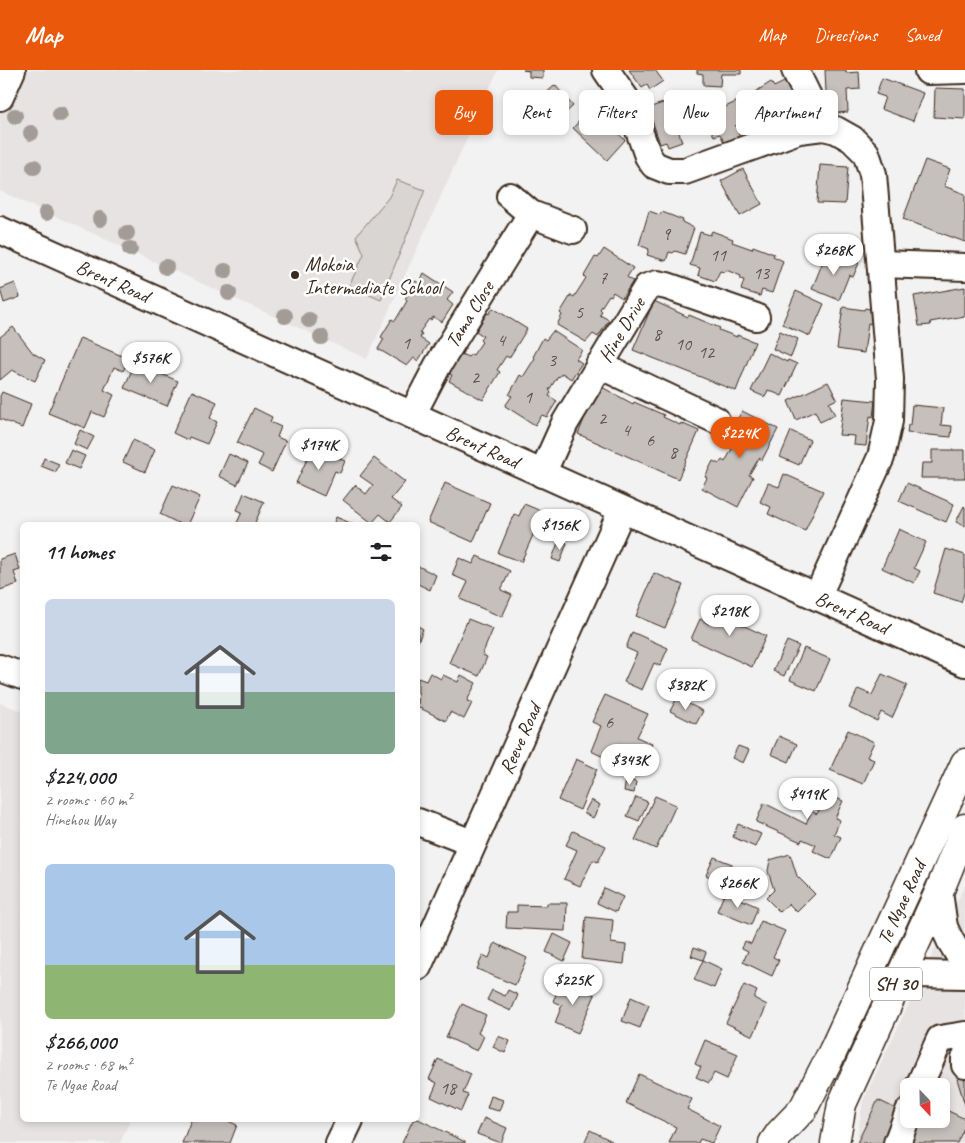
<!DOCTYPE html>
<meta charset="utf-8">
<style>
body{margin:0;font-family:Caveat,sans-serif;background:#f6f6f6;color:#202124;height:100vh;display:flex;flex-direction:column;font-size:19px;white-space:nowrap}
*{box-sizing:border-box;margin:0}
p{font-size:16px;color:#757577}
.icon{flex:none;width:28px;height:28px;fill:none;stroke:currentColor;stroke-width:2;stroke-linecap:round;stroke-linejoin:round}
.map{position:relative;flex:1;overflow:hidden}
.sheet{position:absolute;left:20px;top:452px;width:400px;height:600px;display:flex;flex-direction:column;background:#fff;border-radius:8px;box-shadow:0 2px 8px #0003}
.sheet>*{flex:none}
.hud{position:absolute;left:435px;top:20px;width:455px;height:45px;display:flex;gap:10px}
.needle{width:32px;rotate:158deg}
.controls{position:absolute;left:900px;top:1008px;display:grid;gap:10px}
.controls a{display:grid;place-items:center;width:50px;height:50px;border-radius:8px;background:#fff;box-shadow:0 2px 8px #0003;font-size:25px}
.price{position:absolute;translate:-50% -42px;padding:0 11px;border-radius:18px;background:#fff;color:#222;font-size:16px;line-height:32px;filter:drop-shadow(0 1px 2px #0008)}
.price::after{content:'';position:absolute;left:50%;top:30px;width:15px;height:11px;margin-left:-8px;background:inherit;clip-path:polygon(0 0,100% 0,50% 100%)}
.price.selected{background:#ea580c;color:#fff}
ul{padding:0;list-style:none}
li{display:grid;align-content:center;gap:10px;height:265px;padding:0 25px}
li span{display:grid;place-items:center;height:155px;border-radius:8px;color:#555}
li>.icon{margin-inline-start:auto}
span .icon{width:90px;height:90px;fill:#fffc;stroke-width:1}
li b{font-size:21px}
h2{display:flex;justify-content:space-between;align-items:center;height:60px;padding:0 25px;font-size:21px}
.pill{padding:0 18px;border-radius:8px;background:#fff;box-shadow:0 2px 8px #0003;font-size:18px;line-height:45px}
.pill.selected{background:#ea580c;color:#fff}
header{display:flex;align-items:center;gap:30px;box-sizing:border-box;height:70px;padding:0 25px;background:#ea580c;color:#fff}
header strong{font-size:24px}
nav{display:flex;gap:28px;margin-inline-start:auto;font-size:18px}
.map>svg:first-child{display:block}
.built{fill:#e6e3e2;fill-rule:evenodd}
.green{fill:#d8d5d2;stroke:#8a8078}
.building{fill:#c6c0bd;stroke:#3b2a1e}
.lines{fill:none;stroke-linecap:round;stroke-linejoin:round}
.minor-casing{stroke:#3b2a1e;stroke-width:30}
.highway-casing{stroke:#3b2a1e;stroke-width:31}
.minor{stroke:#fff;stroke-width:26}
.highway{stroke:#fff;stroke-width:28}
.tree{fill:#a39c96}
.poi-dot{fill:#3b2a1e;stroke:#fff;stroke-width:2}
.labels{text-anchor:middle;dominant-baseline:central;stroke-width:5;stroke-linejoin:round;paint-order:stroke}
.number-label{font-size:18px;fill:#5e5046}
.shield{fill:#fff;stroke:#766a62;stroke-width:1}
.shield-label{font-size:19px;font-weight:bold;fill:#3b2a1e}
.poi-label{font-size:20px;fill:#3b2a1e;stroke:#fff;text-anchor:start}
.street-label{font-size:20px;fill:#3b2a1e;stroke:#fff}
</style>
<header>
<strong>Map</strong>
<nav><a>Map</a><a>Directions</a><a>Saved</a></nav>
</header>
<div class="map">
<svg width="965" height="1073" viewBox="0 0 965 1073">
<rect width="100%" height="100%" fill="#f3f2f2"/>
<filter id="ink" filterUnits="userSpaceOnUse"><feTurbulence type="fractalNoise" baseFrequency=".02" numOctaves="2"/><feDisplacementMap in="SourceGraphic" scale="10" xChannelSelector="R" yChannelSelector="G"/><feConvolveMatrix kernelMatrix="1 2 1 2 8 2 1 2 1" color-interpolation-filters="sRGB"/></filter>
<g filter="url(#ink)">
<g class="built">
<path d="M0,0H498L367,289L0,121Z"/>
<path d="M0,633L22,641V1050H130L120,1073H0Z"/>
<path d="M965,815V1073H856L863,1031ZM909,1016H941V1049H909Z"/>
</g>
<path class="green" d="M397,110L425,120L381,230L349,216L364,184L356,166L389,127Z"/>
<g class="building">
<path d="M523,0H543V8L529,7V1Z"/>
<path d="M629,0H655L663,11L650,20L647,15L642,18Z"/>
<path d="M697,0H741V4H721L720,16L703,15V4L697,3Z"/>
<path d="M825,0H846V3L859,2L860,19L847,20L848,42L827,44Z"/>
<path d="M882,8L923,23L913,51L881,39L885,27L876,24Z"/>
<path d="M771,12L774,17L784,12L793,26L781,33L792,50L779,58L776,53L771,56L752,24Z"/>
<path d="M555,15L573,36L549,58L542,51L536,57L524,44Z"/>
<path d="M935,18L965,19V49L934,47Z"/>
<path d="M669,31L671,37L683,33L688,49L676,53L682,72L668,77L666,72L660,74L648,38Z"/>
<path d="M738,31L742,38L748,36L753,47L735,56L740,67L725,74L720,64L714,66L704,47Z"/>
<path d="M591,38L625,70L607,90L573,58Z"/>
<path d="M925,90L950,99L944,116L965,124V172L903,149Z"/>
<path d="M820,95L848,97L845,134L817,133Z"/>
<path d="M743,99L762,134L740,146L721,111Z"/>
<path d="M649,141L660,145L662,142L683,150L682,152L694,158L685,184L675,181L673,183L669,182L666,191L647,185L649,179L639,175Z"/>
<path d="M712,161L733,169L732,172L752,179L753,176L774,184L773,186L783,191L772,223L762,220L760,226L741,220L744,210L740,209L741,206L726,200L724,202L720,201L715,211L698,205L700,198L690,195L700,162L710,165Z"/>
<path d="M604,179L633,198L627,207L633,211L622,228L613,222L611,226L609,225L600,239L602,241L600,245L609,250L598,267L593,264L586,272L557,255L562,245L560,243L571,225L574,227L586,208L584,206L595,187L598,188Z"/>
<path d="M826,184L847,193L849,189L859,193L853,207L849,205L839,230L812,219Z"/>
<path d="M424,203L453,222L447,230L453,235L442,252L433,247L431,250L429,249L419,263L422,264L420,268L429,274L418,291L414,288L407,296L378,279L384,269L381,267L392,249L395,251L407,231L405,229L415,211L419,213Z"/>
<path d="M15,213L20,227L4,233L0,219Z"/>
<path d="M965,217V246L930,252L931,255L919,256L914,226Z"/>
<path d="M796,221L824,234L810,266L782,254Z"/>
<path d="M654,231L688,247L689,245L720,258L719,260L737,267V265L755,272L736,321L633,280Z"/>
<path d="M843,237L864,240L865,238L874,240L872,254L868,253L864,283L837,279Z"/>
<path d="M493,238L527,259L509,288L506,286L497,300L500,302L483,330L449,311L452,305L449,303L461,284L468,287L471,284L473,285L482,272L480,270L483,266L476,261L487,243L489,244Z"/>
<path d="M13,257L33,283L45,290L35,311L12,300L0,310V267Z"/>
<path d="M553,261L582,280L576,289L582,293L571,309L562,303L559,307L558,306L549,320L551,322L549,326L557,331L547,347L542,345L535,355L505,336L512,326L509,325L520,305L523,307L535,288L533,287L543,268L546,270Z"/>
<path d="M780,261L798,269L791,287L773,279Z"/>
<path d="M80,268L129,289L123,301L114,297L104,320L114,325L104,347L92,342L85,358L48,343Z"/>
<path d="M769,283L787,292L788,290L797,294L782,326L768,320L765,327L751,321Z"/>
<path d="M135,293L178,311L167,336L124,318Z"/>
<path d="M828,312L837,329L829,333L835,345L820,352L815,341L796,350L788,331Z"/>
<path d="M598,315L633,334L634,332L664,345L663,347L680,355L681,353L699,361L678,409L578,364Z"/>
<path d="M192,321L217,332L210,348L217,352L207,374L189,367L188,370L173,363Z"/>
<path d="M2,322L31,334L22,358L0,349V326Z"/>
<path d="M844,328L875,331L873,347L870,346L866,376L854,375L855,366L839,365Z"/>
<path d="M912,335L943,338L941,355L952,356L951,367L907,363L908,355H910Z"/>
<path d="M254,338L272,347L270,352L281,357L277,367L286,371L272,402L258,395L263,385L237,373Z"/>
<path d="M742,341L778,359L762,390L759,388L749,405L753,407L738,437L702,418L707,408L705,407L713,391L719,394L722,390L725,392L734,375L731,373L733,369L726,364L734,349L737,350Z"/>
<path d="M80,360L94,367L87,380L74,374Z"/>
<path d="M791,361L810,370L799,395L780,387Z"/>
<path d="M133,370L155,380L145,402L123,392Z"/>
<path d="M313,376L345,391L340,403L335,401L324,426L296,413Z"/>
<path d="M71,380L85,386L79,399L65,393Z"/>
<path d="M932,380H965V408H921L922,393H932Z"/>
<path d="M229,384L248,393L237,415L219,406Z"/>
<path d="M44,388L59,394L56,402L41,396Z"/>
<path d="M374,388L405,412L391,429L402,437L390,452L380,444L372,453L343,430L355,415L366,424L373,415L360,406Z"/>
<path d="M784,404L823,421L805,461L768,444L771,437L760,432L768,413L779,417Z"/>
<path d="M445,413L490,433L473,472L428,452Z"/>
<path d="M907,413L954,434L946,452L899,431Z"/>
<path d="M173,415L200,427L187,455H182L160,444Z"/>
<path d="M244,423L264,432L254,455L247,453L246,455H236L242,442L237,440Z"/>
<path d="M524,434L541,441L535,453L538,454L521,492L498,483L514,444L519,446Z"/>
<path d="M964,436L965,437V456L956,452Z"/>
<path d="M336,447L355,455H333Z"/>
<path d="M899,459L926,472L914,498L920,501L914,513L882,498Z"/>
<path d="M559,470L567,473L560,492L552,489Z"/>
<path d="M946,479L965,485V520L961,532L933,523Z"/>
<path d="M15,484L20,500L14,502L18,514L0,520V489Z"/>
<path d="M477,486L510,501L501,520L512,525L502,547L460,529L468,512L452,505L459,488L473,494Z"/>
<path d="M418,496L436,505L430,520L418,514Z"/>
<path d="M654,503L683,515L665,558L636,546Z"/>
<path d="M717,537L739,547L736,552L766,566L752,597L691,569L700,549L709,554Z"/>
<path d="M468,549L493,559L482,585L487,587L479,606L449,593Z"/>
<path d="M418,556L423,559L418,572Z"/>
<path d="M632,562L668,578L660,596L654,593L642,620L624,612L637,583L626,578Z"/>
<path d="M787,571L799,576L784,606L773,601Z"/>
<path d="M804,578L830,589L816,621L790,610Z"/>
<path d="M430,603L441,609L443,605L458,612L461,605L476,613L467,631L472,633L464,649L450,642L446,651L418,637L419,624L418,623V608L426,611Z"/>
<path d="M882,604L907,615L892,648L881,642L877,651L849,638L858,619L872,625Z"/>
<path d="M605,625L648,644L637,667L652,674L647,686L619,674L612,691L591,681L601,656L592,652Z"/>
<path d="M677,628L703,641L696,654L670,641Z"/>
<path d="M848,660L874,672L867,687L874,690L863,714L830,700Z"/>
<path d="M779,666L797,674L789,692L771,684Z"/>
<path d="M738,676L749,680L743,693L732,688Z"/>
<path d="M576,689L597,699L580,740L558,730Z"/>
<path d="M626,710L636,712L634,723L624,721Z"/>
<path d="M798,711L843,731L835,748L840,750L834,764L841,767L831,789L813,781L816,775L802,769L801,772L756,752L764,733L806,754L811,741L817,744L819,740L791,727Z"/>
<path d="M655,726L676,735L656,779L635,770Z"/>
<path d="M636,727L648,732L639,751L627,746Z"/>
<path d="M591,730L600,735L593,748L584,743Z"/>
<path d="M738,754L761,764L755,777L733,767Z"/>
<path d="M573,761L606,776L598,792L593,790L580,816L564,809L577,780L566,775Z"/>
<path d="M790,784L797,806L815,824L797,842L789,834L780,842L766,828L774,820L768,801L770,790Z"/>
<path d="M714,787L732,794L724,813L706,805Z"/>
<path d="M604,818L623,827L616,842L597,833Z"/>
<path d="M725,822L758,837L751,855L717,841Z"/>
<path d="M547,833H567L566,861L506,858L507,842H517V835L547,836Z"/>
<path d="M586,847L613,850L611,873L626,875L624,894L582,889Z"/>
<path d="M761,851L785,861L773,887L779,890L772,906L743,892L748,881L742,878L745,871L751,874Z"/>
<path d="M554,864L572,873L564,891L546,882Z"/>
<path d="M495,873L527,888L515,915L477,899L483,885L489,888Z"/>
<path d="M694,877L706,882L703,890L691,886Z"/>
<path d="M703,890L722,899L714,918L694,910Z"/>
<path d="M562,911L595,925L578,963L555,953L562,935L553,931Z"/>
<path d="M744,915L757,921L754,928L767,935L753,966L726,953Z"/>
<path d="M492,920L505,926L508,920L518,925L511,941L487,930Z"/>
<path d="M631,927L649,935L640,958L622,951Z"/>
<path d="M462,934L486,945L478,963L484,966L477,981L446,967Z"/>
<path d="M498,966L510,971L505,983L493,977Z"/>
<path d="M705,970L738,984L727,1009L714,1003L709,1013L696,1007L701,997L695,994Z"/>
<path d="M438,989L471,1004L463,1023L468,1025L461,1041L431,1027L437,1013L429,1009Z"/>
<path d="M639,1004L692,1029L687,1039L720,1056L712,1073L700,1069L698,1073H669L676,1057L626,1033Z"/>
<path d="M965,1006V1035L957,1009Z"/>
<path d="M491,1026L503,1030L499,1041L487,1038Z"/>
<path d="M878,1030L933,1057L937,1049H941L942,1038L965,1049V1056L957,1073H857Z"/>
<path d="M484,1048L507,1058L501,1073L477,1064Z"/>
<path d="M418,1049L465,1072V1073H402L413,1050Z"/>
<path d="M191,1050H226L237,1055L230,1073H182Z"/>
<path d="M590,1060L612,1071L611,1073H584Z"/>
</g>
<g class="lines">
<defs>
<g id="minor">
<path d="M606,0L630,35L648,86L654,95L669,101H685L799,60L823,57L836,60L852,69L866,83L873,104L890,309L889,351L881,387L817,527"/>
<path d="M795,0L823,57"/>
<path d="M928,1L965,0"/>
<path d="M0,27L12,0"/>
<path d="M510,126L531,144L573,160"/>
<path id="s1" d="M0,160L965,593"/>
<path d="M881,194L965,197"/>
<path d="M599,295L716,350"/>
<path id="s2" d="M412,345L438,295L531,144"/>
<path id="s3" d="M542,404L565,353L647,217L657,214L667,216L756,247"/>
<path d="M0,598L22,606"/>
<path d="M418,752L472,773"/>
<path d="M939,822L944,857L950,870L965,895"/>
<path id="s4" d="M418,897L622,440"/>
<path d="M899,907L914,904L965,905"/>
<path d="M965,988V995"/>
<path d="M919,1016L940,969L965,965"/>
<path d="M339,1073L350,1050"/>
<path d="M897,1073L909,1041"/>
</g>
<g id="highway">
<path id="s5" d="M773,1073L780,1063L803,1039L833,981L965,693"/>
<path d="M835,1073L842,1034L939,822L965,758"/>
</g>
</defs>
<use href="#minor" class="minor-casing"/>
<use href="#highway" class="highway-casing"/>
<use href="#minor" class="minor"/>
<use href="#highway" class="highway"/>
</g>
<g class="tree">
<circle cx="60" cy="44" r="8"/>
<circle cx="15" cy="46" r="8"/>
<circle cx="31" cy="63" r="8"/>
<circle cx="34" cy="97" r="8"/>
<circle cx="46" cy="143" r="8"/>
<circle cx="100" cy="149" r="8"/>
<circle cx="127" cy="163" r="8"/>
<circle cx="130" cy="179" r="8"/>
<circle cx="166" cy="197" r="8"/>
<circle cx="225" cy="201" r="8"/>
<circle cx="229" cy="223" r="8"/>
<circle cx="285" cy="246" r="8"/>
<circle cx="309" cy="250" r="8"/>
<circle cx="321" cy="267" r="8"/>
</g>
</g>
<circle class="poi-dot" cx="295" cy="205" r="5"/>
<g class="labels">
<g class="number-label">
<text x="666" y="164">9</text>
<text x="718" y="185">11</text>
<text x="761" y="203">13</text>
<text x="603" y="208">7</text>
<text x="579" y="242">5</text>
<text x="657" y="264">8</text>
<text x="501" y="270">4</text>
<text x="406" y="273">1</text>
<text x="683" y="274">10</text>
<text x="706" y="282">12</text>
<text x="552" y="290">3</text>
<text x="475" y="307">2</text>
<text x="528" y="327">1</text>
<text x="602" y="348">2</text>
<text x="626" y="360">4</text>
<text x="650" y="370">6</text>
<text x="673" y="382">8</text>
<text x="609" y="652">6</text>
<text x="448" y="1018">18</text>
</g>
<rect class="shield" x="870" y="897.5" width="52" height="33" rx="4"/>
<g class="shield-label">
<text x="896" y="914">SH 30</text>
</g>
<g class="poi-label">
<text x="305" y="194">Mokoia<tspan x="305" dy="23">Intermediate School</tspan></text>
</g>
<g class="street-label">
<text stroke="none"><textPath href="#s1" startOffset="124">Brent Road</textPath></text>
<text stroke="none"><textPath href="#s2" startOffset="116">Tama Close</textPath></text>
<text stroke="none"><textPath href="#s3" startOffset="165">Hine Drive</textPath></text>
<text stroke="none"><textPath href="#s1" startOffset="529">Brent Road</textPath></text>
<text stroke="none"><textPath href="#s1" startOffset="934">Brent Road</textPath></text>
<text stroke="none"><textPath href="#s4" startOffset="250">Reeve Road</textPath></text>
<text stroke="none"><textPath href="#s5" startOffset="274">Te Ngae Road</textPath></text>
</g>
</g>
</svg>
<div class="controls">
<a><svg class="needle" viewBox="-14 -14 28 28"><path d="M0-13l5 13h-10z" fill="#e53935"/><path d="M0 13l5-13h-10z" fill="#757577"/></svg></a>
</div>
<b class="price" style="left:834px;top:206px">$268K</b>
<b class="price" style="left:151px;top:314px">$576K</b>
<b class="price selected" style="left:740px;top:389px">$224K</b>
<b class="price" style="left:319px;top:401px">$174K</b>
<b class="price" style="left:560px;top:481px">$156K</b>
<b class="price" style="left:730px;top:567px">$218K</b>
<b class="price" style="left:686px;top:641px">$382K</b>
<b class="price" style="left:630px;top:716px">$343K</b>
<b class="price" style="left:808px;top:750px">$419K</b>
<b class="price" style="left:738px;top:839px">$266K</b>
<b class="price" style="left:573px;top:936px">$225K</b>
<div class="hud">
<a class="pill selected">Buy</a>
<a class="pill">Rent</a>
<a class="pill">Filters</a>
<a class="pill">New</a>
<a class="pill">Apartment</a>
</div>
<section class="sheet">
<h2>11 homes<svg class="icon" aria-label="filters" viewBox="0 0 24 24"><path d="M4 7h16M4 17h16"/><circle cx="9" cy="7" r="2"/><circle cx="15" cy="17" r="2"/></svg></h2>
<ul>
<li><span style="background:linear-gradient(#c9d6e8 60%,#7fa58c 0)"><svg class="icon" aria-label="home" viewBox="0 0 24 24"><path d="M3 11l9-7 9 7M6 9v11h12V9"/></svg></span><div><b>$224,000</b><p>2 rooms · 60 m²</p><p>Hinehou Way</p></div></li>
<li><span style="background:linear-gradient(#a9c7e8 65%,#8fb573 0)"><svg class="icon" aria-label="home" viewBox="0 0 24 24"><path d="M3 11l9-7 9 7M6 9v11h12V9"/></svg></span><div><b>$266,000</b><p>2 rooms · 68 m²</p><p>Te Ngae Road</p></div></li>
</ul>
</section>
</div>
